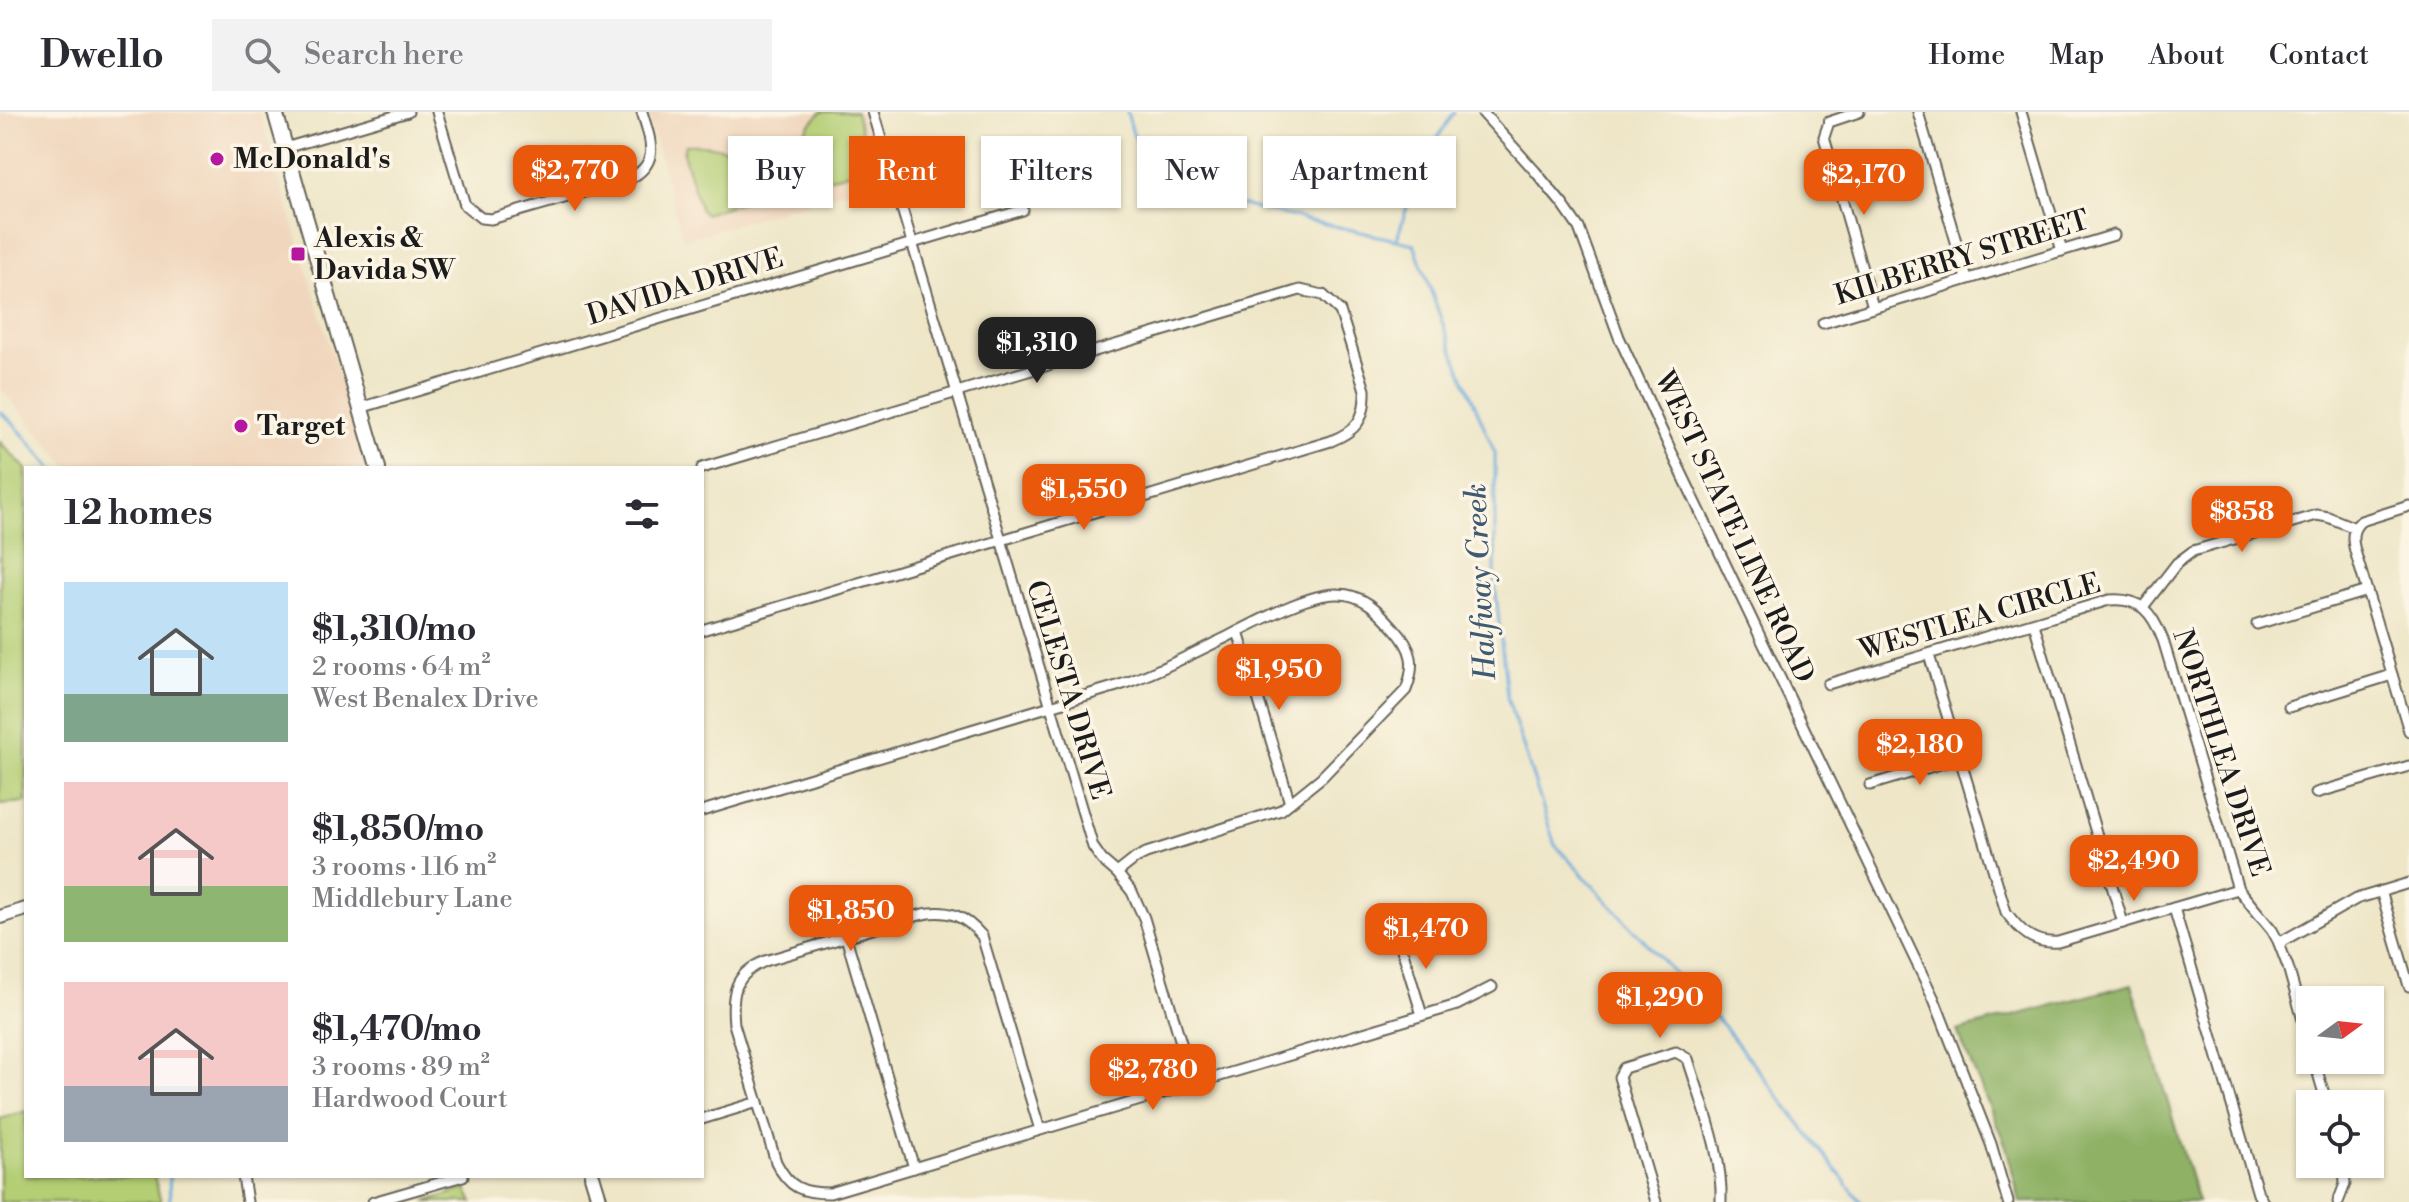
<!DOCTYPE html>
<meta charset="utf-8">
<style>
body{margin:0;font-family:"Libre Bodoni",serif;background:#f2f2f3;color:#2b2b33;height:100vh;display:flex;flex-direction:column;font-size:30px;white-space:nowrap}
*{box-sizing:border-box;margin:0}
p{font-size:26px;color:#7c7c81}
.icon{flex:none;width:44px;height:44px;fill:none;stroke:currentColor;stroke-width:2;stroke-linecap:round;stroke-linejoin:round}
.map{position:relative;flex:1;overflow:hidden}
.panel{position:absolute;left:24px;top:354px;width:680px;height:712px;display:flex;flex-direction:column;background:#fff;border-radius:0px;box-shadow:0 2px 6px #0004}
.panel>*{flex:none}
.hud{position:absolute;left:728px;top:24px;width:760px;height:72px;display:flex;gap:16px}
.needle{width:52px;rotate:75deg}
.fabs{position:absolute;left:2296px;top:874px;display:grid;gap:16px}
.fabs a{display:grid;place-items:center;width:88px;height:88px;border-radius:0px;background:#fff;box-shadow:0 2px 6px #0004;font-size:40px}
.price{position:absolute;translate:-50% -68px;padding:0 18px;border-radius:16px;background:#ea580c;color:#fff;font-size:26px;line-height:52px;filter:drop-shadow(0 2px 4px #0008)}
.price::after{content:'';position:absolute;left:50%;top:48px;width:24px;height:18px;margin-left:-12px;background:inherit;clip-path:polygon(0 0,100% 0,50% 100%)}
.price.active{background:#222;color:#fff}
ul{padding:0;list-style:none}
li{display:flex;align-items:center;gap:24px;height:200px;padding:0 40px}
li span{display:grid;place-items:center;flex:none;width:224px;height:160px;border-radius:0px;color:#555}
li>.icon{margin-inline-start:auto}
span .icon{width:96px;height:96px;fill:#fffc;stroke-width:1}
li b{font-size:34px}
h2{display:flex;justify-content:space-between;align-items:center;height:96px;padding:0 40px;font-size:34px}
.pill{padding:0 28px;border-radius:0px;background:#fff;box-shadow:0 2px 6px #0004;font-size:28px;line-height:72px}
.pill.active{background:#ea580c;color:#fff}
header{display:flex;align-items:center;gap:48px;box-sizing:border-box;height:112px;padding:0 40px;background:#fff;border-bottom:2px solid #e1e1e2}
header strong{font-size:38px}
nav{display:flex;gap:44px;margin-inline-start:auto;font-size:28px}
.search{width:560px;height:72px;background:#f2f2f3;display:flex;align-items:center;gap:20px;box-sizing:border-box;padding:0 28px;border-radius:0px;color:#7c7c81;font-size:30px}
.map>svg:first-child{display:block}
.built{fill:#f0d6bc}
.green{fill:#b3ce73;stroke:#687548;stroke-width:2}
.forest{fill:#8eb165;stroke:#556640;stroke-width:2}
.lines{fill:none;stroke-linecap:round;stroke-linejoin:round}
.stream{stroke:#6aa9dc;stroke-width:3}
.minor-casing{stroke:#666358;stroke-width:13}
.tertiary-casing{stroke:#666358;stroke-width:16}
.primary-casing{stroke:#666358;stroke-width:18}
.minor{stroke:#fff;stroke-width:9}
.tertiary{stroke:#fff;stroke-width:12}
.primary{stroke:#fff;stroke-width:14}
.poi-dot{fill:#b5179e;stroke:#fcf5e5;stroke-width:3}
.labels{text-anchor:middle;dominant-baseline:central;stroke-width:7;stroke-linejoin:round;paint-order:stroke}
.poi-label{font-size:28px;font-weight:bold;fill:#1c1c1c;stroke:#fcf5e5;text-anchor:start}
.street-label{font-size:28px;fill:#1c1c1c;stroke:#fcf5e5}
.water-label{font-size:30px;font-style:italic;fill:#3f5b72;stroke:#fcf5e5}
</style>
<header>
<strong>Dwello</strong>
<div class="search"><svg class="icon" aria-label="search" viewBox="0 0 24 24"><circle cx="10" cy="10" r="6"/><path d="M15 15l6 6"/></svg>Search here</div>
<nav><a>Home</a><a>Map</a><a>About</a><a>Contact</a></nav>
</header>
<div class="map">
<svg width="2409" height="1090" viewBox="0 0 2409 1090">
<rect width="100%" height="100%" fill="#fcf5e5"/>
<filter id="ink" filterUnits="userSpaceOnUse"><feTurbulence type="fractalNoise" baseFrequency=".0125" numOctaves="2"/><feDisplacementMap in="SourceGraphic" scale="16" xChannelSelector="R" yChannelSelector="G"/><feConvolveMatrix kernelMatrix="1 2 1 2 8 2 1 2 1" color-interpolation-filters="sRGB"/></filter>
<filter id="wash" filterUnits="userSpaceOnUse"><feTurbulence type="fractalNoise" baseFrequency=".006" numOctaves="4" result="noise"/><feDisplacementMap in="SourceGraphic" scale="32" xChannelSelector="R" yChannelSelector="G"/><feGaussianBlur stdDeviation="1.8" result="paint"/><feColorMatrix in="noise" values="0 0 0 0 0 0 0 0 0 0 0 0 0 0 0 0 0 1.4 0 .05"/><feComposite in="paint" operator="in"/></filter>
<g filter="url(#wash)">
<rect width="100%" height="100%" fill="#eee6c7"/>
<g class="built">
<path d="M0,0H259L367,356H69L0,276Z"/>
<path d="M647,0H866L885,67L683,128Z"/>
</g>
<g class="green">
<path d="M821,0H856L869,47L867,55L797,76C791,41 796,25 821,0Z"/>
<path d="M685,33C713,31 736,37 759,53L764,71L758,84L705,102L700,97L683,41Z"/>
<path d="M0,330L26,357V690L0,692Z"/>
<path d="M26,999V1064H154L161,1090H0V1007Z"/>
<path d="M466,1077L473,1090H424Z"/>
</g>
<path class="forest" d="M2132,872L2198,1090H2020L2006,1034L1957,919Z"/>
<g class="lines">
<g class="stream">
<path d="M1127,0L1133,22L1161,75L1414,132L1453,240L1495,341V472L1507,585L1555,733L1726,917L1861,1090"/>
<path d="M1397,127L1419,56L1454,0"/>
<path d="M0,300L13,311L52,356"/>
<path d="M169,1064L170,1090"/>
</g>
</g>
</g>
<g filter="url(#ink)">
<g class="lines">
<defs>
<g id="minor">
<path d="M437,0L465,93L481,106L491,107L627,68C661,52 651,30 642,0"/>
<path d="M873,0L1093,735L1102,748L1117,761L1132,780L1144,806L1193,971"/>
<path d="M1482,0L1535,59L1563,93L1579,116L1619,225L1672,341L1934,887L1991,1032L2008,1090"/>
<path d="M1859,0L1829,10L1824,25L1873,195"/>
<path d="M1918,0L1967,167"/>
<path d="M2021,0L2062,139"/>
<path d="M285,36L408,0"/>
<path d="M1823,211L2114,123"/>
<path d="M360,296L1023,98"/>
<path d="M702,356L1300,178L1323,183L1340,199L1365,278C1366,307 1356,319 1331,329L702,518"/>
<path d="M2409,394L2361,409C2351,418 2352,427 2355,439L2409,619"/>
<path d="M2143,495L2177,451L2193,439L2317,403L2328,405L2355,416"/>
<path d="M2034,512L2123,811"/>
<path d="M2257,512L2367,479"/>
<path d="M1238,520L1290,691"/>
<path d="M1929,543L2006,800C2020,819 2033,832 2058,830L2238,777"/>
<path d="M1828,572L2109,488C2140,485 2152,500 2163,528L2238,777L2272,818L2278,829L2288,855L2310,933"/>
<path d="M2289,595L2392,563"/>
<path d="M1870,673L1960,646"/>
<path d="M2316,681L2409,654"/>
<path d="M702,699L1117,574C1156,561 1192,542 1229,524C1257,510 1308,481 1338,482C1363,482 1379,499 1394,516C1413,537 1416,552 1406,578L1322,665L1281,698L1146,741L1136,746L1117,761"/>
<path d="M2381,779L2409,874"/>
<path d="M2174,796L2258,1082L2263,1090"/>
<path d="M1398,824L1422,903"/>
<path d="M846,825L914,1056"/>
<path d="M2279,831L2356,787L2409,771"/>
<path d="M2314,948L2327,992"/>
<path d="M702,1007L758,990"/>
<path d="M1040,1018L982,824C965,804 949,797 923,802L765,849C734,862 731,882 734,912L776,1050C789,1076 802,1081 830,1081L1457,893L1492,875"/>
<path d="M243,1064L247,1090"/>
<path d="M373,1090L463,1064"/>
<path d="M1656,1090L1619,965L1624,956L1676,940L1688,947C1702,993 1723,1041 1721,1090"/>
<path d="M2338,1090L2345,1072L2344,1052"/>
</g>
<path id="tertiary" d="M0,805L26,797"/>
<g id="primary">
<path d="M275,0L378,356"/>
<path d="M592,1064L600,1090"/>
</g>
</defs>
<use href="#minor" class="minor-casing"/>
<use href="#tertiary" class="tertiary-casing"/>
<use href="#primary" class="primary-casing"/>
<use href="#minor" class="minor"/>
<use href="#tertiary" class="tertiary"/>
<use href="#primary" class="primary"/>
</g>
</g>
<g class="poi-dot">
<circle cx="217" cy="47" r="8"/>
<rect x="290" y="134" width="16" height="16" rx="4"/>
<circle cx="241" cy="314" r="8"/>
</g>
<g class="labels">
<g class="poi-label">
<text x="233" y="47">McDonald's</text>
<text x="314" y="126">Alexis &amp;<tspan x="314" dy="32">Davida SW</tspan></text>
<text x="257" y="314">Target</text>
</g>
<g class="street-label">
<text transform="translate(1962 146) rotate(-17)">KILBERRY STREET</text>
<text transform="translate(685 175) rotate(-17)">DAVIDA DRIVE</text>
<text transform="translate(1734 415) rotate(65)">WEST STATE LINE ROAD</text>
<text transform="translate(1980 505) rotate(-16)">WESTLEA CIRCLE</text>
<text transform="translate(1068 578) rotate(73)">CELESTA DRIVE</text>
<text transform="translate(2221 641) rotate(72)">NORTHLEA DRIVE</text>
</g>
<g class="water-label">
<text transform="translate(1481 470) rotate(-93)">Halfway Creek</text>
</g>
</g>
</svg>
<div class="fabs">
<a><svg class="needle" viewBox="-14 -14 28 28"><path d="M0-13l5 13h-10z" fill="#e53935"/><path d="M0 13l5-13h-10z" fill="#7c7c81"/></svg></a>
<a><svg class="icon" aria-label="locate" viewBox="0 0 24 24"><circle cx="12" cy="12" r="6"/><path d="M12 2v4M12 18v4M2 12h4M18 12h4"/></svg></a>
</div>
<b class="price" style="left:575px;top:101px">$2,770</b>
<b class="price" style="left:1864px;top:105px">$2,170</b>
<b class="price active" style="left:1037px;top:273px">$1,310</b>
<b class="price" style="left:1084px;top:420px">$1,550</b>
<b class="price" style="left:2242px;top:442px">$858</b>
<b class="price" style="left:1279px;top:600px">$1,950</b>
<b class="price" style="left:1920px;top:675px">$2,180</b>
<b class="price" style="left:2134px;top:791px">$2,490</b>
<b class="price" style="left:851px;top:841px">$1,850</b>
<b class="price" style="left:1426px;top:859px">$1,470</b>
<b class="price" style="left:1660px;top:928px">$1,290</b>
<b class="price" style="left:1153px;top:1000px">$2,780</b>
<div class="hud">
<a class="pill">Buy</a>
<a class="pill active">Rent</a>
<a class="pill">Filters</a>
<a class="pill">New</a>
<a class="pill">Apartment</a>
</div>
<section class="panel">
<h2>12 homes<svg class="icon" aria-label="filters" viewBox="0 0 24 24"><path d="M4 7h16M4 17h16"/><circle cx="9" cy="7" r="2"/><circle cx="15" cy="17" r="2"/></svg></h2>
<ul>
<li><span style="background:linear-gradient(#bfe0f5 70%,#7fa58c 0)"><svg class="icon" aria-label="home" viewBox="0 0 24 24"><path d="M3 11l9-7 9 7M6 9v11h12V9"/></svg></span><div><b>$1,310/mo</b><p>2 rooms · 64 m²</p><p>West Benalex Drive</p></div></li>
<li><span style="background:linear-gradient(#f6c9c9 65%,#8fb573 0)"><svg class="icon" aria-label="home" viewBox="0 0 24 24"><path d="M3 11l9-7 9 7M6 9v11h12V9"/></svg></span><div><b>$1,850/mo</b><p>3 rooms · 116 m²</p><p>Middlebury Lane</p></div></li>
<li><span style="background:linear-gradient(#f6c9c9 65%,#9aa5b1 0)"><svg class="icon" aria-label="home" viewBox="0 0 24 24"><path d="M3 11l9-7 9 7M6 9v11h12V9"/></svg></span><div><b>$1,470/mo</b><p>3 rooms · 89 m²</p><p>Hardwood Court</p></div></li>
</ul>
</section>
</div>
